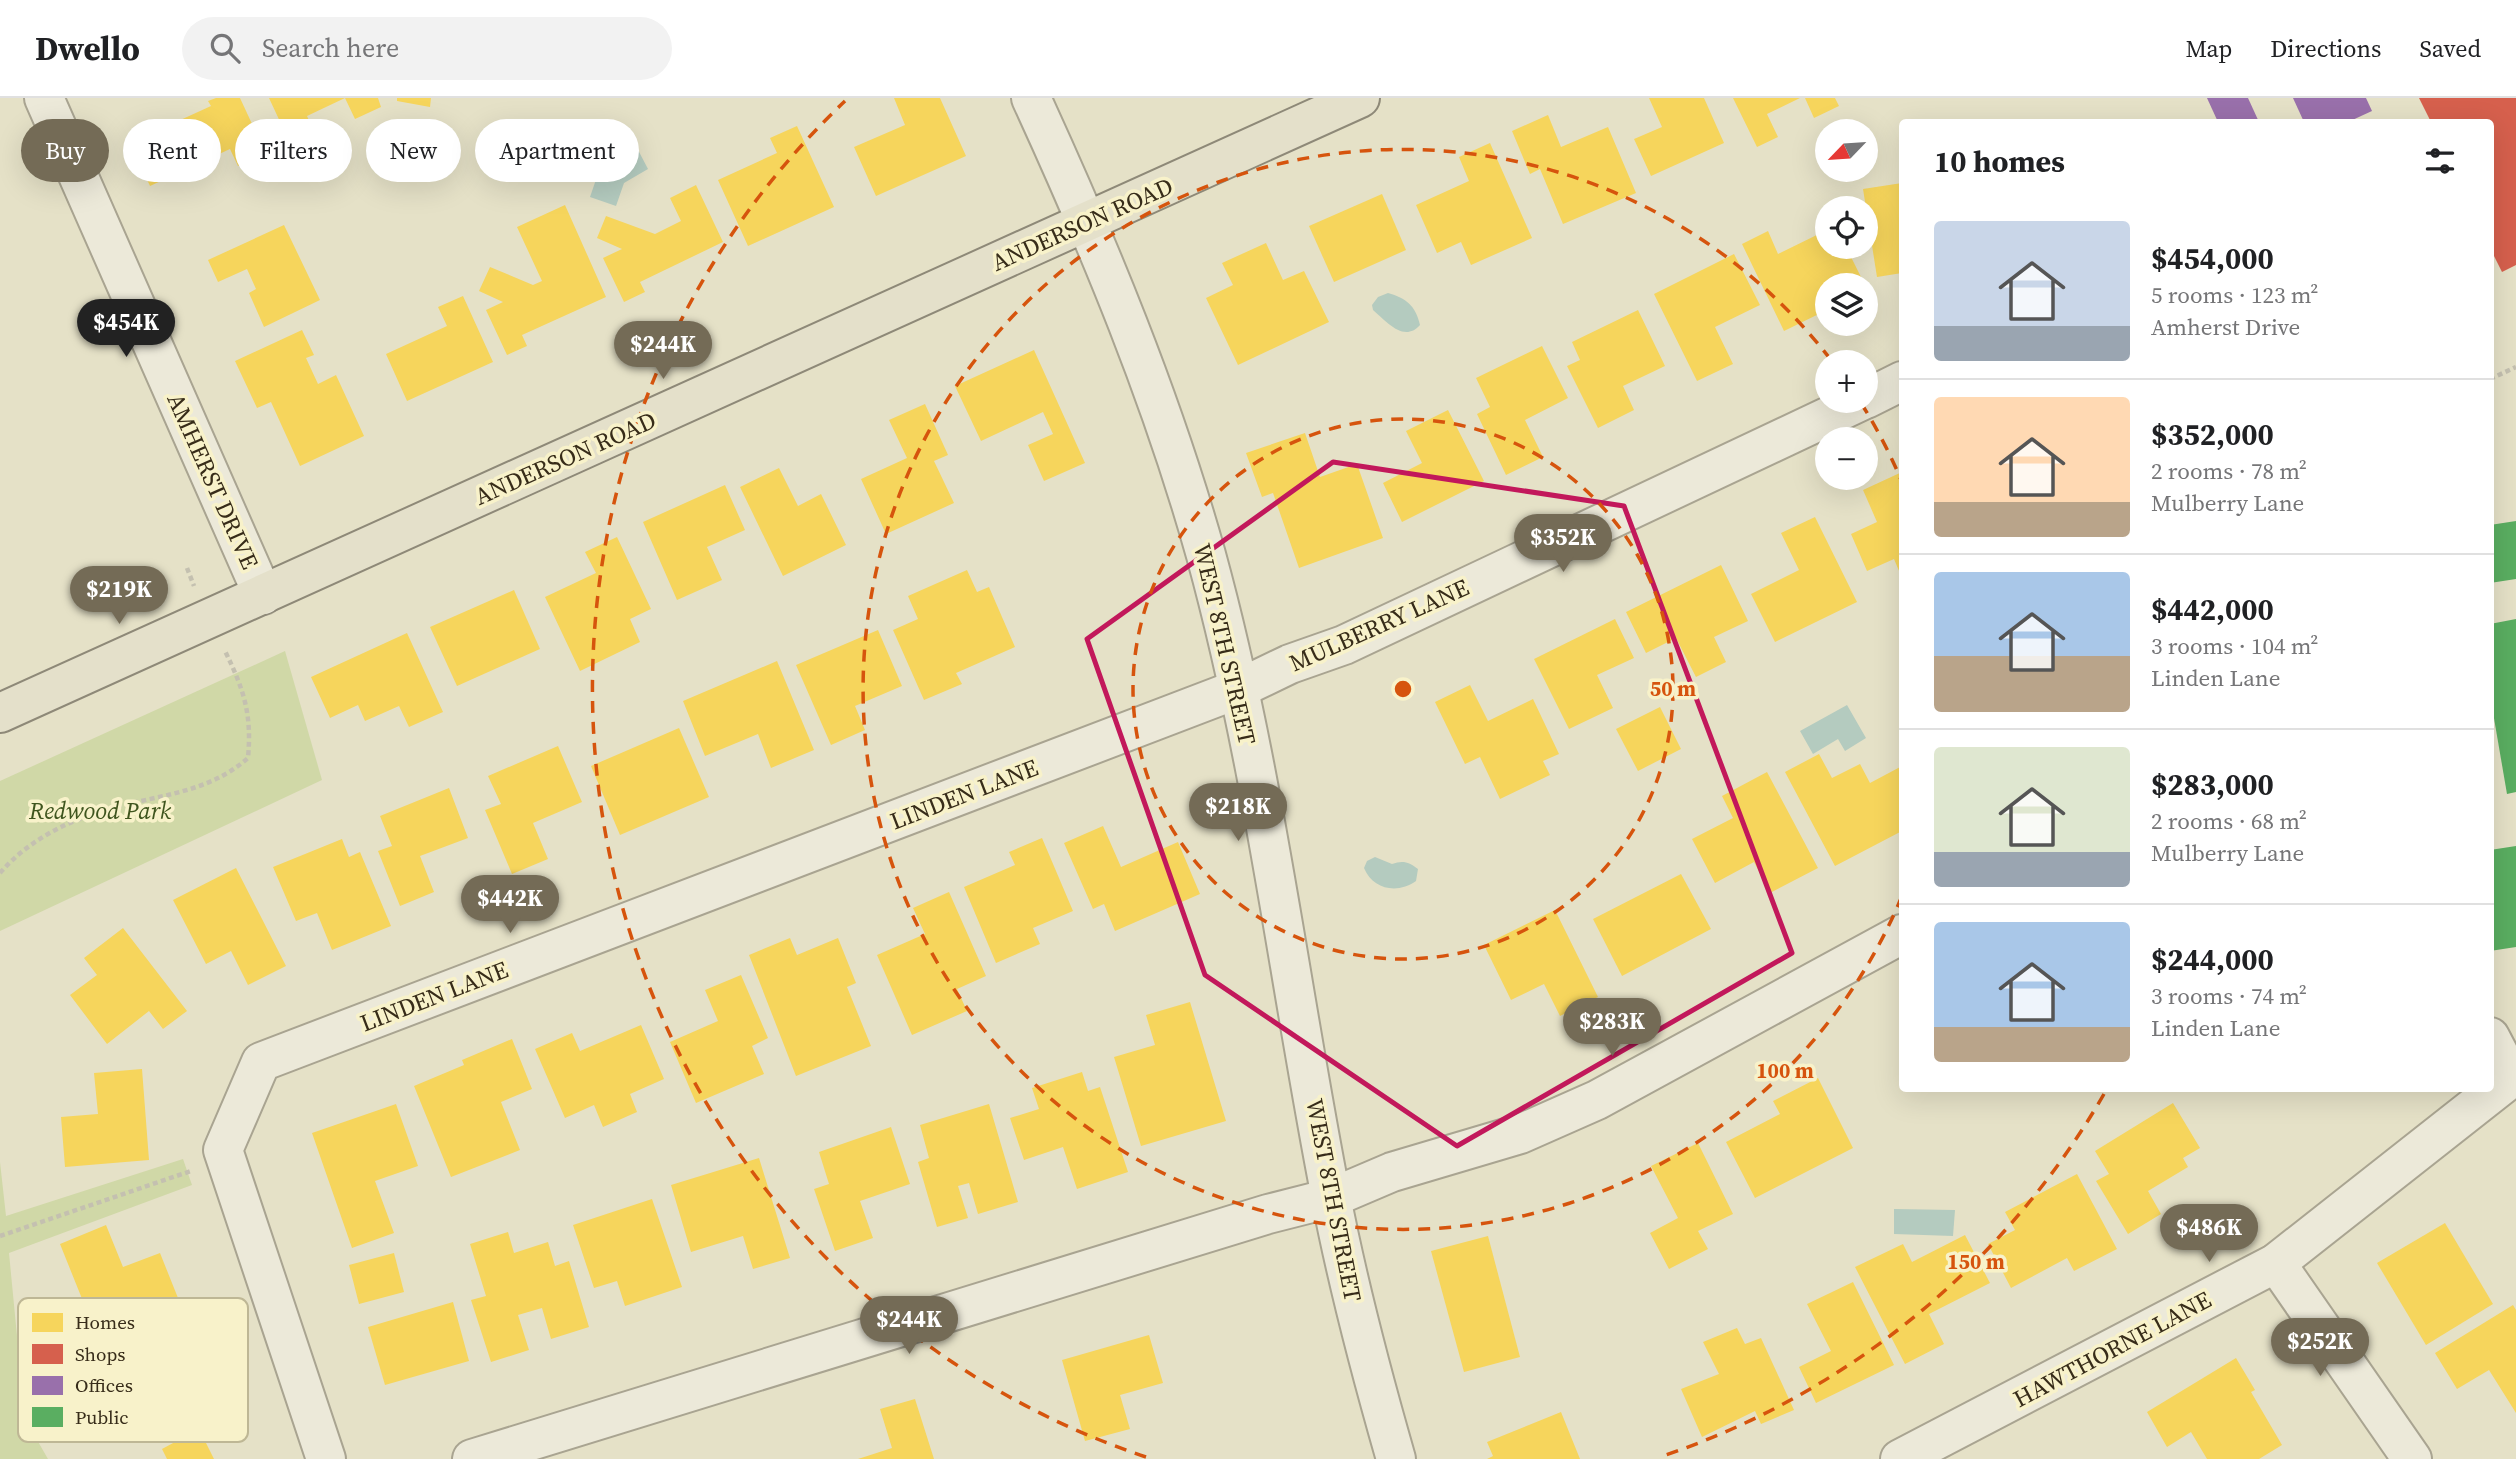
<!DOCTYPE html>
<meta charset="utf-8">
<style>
body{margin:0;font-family:"Source Serif 4",serif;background:#f2f2f2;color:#202124;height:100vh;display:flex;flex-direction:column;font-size:26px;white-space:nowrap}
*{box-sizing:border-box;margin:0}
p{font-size:23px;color:#757577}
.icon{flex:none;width:38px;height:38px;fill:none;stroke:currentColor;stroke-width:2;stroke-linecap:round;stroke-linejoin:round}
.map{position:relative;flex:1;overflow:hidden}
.panel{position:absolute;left:1899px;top:21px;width:595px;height:973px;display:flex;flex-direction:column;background:#fff;border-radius:7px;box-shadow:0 7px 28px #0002}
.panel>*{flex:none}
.banner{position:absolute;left:21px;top:21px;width:665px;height:63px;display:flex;gap:14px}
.needle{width:46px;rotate:245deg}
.fabs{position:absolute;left:1815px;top:21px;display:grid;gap:14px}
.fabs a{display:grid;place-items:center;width:63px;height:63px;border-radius:50%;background:#fff;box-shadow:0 7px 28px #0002;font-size:35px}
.price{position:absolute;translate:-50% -60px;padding:0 16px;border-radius:24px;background:#746b56;color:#fff;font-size:23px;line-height:46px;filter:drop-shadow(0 2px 4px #0008)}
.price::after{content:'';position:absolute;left:50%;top:42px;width:21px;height:16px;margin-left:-10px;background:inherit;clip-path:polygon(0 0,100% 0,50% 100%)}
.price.on{background:#222;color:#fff}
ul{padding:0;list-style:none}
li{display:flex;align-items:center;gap:21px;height:175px;padding:0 35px}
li+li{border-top:2px solid #e0e0e0}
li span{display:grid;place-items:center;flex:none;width:196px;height:140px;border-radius:7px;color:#555}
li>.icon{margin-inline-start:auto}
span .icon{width:84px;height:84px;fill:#fffc;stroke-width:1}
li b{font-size:30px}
h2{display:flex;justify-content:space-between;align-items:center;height:84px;padding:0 35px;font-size:30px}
.tag{padding:0 24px;border-radius:32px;background:#fff;box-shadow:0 7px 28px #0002;font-size:24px;line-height:63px}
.tag.on{background:#746b56;color:#fff}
header{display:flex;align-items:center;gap:42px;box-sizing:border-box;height:98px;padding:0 35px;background:#fff;border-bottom:2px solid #e0e0e0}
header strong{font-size:33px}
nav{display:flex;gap:38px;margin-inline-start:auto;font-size:24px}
.search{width:490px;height:63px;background:#f2f2f2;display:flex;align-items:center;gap:18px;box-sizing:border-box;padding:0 24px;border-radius:38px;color:#757577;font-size:26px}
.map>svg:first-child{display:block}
.green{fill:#d0d8a7}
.water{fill:#b4cbbf}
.homes{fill:#f6d55c}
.shops{fill:#d6604d}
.offices{fill:#9970ab}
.public{fill:#5aae61}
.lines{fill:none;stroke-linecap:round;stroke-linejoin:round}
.minor-casing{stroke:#a9a491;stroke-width:42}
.major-casing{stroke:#8e8978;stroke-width:42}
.path{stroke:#c4c0b0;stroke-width:4.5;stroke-dasharray:5 3.5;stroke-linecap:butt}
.minor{stroke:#ece9d9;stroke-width:38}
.major{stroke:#e4e0ca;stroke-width:38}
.marked{fill:none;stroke:#c2185b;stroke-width:5;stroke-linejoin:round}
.ring{fill:none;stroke:#d6540d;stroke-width:3.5;stroke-dasharray:12 9}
.labels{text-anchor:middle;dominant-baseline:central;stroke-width:7;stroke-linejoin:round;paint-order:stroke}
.street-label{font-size:24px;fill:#372c19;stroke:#f8f2ca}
.park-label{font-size:24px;font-style:italic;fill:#3f551e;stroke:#f8f2ca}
.key{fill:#f8f2ca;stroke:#beb795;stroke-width:2}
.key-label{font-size:19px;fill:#372c19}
.centre{fill:#d6540d;stroke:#f8f2ca;stroke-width:3.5}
.ring-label{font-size:21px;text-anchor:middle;font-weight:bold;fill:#d6540d;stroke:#f8f2ca;stroke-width:7;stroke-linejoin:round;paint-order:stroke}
</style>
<header>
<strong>Dwello</strong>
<div class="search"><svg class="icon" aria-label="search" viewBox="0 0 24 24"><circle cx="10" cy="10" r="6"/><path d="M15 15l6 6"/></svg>Search here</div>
<nav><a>Map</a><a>Directions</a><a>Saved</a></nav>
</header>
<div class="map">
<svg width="2516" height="1361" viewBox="0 0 2516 1361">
<rect width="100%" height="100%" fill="#e5e1c7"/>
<g class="green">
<path d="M285,553L322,682L0,833V683Z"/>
<path d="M183,1061L192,1087L9,1155L25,1321L48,1361H0V1064L6,1118Z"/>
</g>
<g class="water">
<path d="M637,50L648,71L624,85L616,108L590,99L601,67Z"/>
<path d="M1388,195C1406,200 1416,208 1420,227C1404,245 1387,224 1373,212L1372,207L1378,199Z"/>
<path d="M1847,607L1866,640L1845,653L1838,641L1813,656L1800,633Z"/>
<path d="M1375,759L1392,766C1403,762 1409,764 1418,771L1416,783C1398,796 1373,792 1364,770L1367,763Z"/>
<path d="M1894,1111L1955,1112L1953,1138L1894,1136Z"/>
</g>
<g class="homes">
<path d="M216,0H240L266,56L238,68L230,51L150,88L130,45L211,8L208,3Z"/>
<path d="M269,0H378L381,9L355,21L345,0L307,18L314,34L290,45Z"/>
<path d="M397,0H431L430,9L397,3Z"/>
<path d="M894,0H940L966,58L876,98L854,49L905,27Z"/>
<path d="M1649,0H1704L1724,45L1651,78L1634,41L1662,29Z"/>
<path d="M1733,0H1800L1767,16L1778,39L1757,49Z"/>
<path d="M1805,0H1835L1839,8L1814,20Z"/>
<path d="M1548,17L1561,49L1608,29L1636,95L1563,126L1540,71L1530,76L1512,33Z"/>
<path d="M797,28L834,109L748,148L718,82L777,55L770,40Z"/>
<path d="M1490,45L1532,140L1471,167L1461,144L1437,155L1416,107L1469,83L1459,59Z"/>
<path d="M1902,85V175L1877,179L1863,91Z"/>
<path d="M696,87L723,144L640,184L645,194L624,204L603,160L622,151L597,140L606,118L655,136L681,123L670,100Z"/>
<path d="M1382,96L1406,152L1334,184L1309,128Z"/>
<path d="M565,107L606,199L522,237L527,248L507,257L486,212L503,204L479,193L490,169L533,187L542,183L517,129Z"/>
<path d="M284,127L320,202L264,229L249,195L256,191L247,171L218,184L208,162Z"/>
<path d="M1827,132V149H1846L1861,179L1845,187H1827V212L1784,233L1742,146L1768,133L1778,156Z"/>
<path d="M1266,145L1283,182L1304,173L1329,224L1238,267L1206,200L1233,187L1222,165Z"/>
<path d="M1734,156L1760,207L1715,229L1733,266L1697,283L1654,196Z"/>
<path d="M463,198L493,264L407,303L386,256L447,228L438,209Z"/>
<path d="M1638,212L1665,268L1623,288L1634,312L1598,330L1567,268L1580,262L1572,244Z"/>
<path d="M302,232L314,257L306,260L318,286L336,277L364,338L300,368L271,304L257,310L235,263Z"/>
<path d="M1542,248L1568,300L1525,322L1543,359L1506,377L1477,316L1490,309L1476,280Z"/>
<path d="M1034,252L1085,365L1044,383L1028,347L1053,336L1043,314L981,343L955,288Z"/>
<path d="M925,306L948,357L934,363L954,405L886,436L861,381L907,360L889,322Z"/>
<path d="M1448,312L1484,383L1402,424L1383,385L1422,365L1406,333Z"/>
<path d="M1305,335L1320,379L1357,366L1383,440L1299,470L1273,395L1262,399L1246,355Z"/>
<path d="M779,370L798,408L821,396L846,447L783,478L740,389Z"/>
<path d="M1902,374V480L1894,461L1867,473L1851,436L1877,424L1863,392Z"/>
<path d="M725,387L745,432L707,449L722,482L677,502L643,424Z"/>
<path d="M1815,419L1857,504L1775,544L1751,496L1799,472L1781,435Z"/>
<path d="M617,439L651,511L630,521L640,544L580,573L545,499L596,475L585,454Z"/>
<path d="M1721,467L1748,523L1714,539L1726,564L1696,579L1676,540L1646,555L1626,514Z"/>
<path d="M967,472L977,494L989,489L1015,549L956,575L962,586L924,602L893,532L918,521L908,498Z"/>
<path d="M514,492L540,551L457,588L430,529Z"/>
<path d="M1615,521L1634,560L1597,577L1613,610L1569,631L1534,561Z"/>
<path d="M878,532L902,588L855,608L865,632L831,647L796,567Z"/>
<path d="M407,535L443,614L409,629L399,608L365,623L358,607L330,620L311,579Z"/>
<path d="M777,563L814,652L771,670L758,636L705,658L683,603Z"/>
<path d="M1470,587L1488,623L1533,601L1559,656L1543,663L1550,677L1500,701L1480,659L1465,666L1435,604Z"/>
<path d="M1660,609L1681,651L1638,673L1616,631Z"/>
<path d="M679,630L709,699L620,737L591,668Z"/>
<path d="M558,648L582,704L533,725L548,761L512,776L485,712L501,706L488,678Z"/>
<path d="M1819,656L1832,680L1860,666L1870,685L1902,668V733L1835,768L1785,674Z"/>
<path d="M1767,674L1818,770L1770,795L1754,764L1715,785L1692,741L1733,720L1722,698Z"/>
<path d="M449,690L468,740L420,758L434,794L400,808L378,753L392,748L380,718Z"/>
<path d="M1103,728L1121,769L1178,744L1200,796L1115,833L1104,806L1093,811L1064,745Z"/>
<path d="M1042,740L1073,813L1033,830L1040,846L996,865L964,789L1015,767L1009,754Z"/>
<path d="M342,741L349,759L360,754L391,828L332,852L317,815L296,823L273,769Z"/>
<path d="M236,770L286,868L248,887L231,853L206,866L173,802Z"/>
<path d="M1681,776L1711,831L1622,878L1593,821Z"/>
<path d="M949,794L986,878L957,891L967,913L912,937L877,857L925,836L913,810Z"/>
<path d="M1555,812L1598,899L1560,918L1544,886L1511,902L1484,847Z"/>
<path d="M123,830L187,913L163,931L149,913L107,946L70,897L97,877L84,860Z"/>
<path d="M790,840L797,857L838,840L856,885L847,889L871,948L796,978L749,857Z"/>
<path d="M741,877L768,940L752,948L764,976L696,1005L670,944L718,923L705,892Z"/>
<path d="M1190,904L1226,1023L1141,1048L1114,959L1155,947L1146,917Z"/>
<path d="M641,927L664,981L630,996L637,1014L603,1029L594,1007L565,1020L535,951L572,935L580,953Z"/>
<path d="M512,941L532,991L501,1004L520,1052L451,1079L414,988L464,967L462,962Z"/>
<path d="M142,971L149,1062L65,1069L61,1019L98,1016L94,975Z"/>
<path d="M1082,974L1088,993L1100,989L1128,1074L1077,1091L1063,1049L1024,1062L1010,1020L1039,1011L1032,990Z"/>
<path d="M1818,980L1853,1050L1755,1100L1726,1044L1780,1016L1773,1003Z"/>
<path d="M2173,1005L2200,1050L2183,1060L2188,1069L2148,1093L2161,1116L2128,1136L2096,1083L2109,1076L2095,1053Z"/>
<path d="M396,1006L418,1068L375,1083L394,1135L352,1150L312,1035Z"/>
<path d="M989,1006L1018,1104L978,1116L969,1085L958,1088L968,1120L937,1129L918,1064L929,1060L920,1027Z"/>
<path d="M891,1029L910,1086L860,1103L873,1140L835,1153L814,1091L829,1086L819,1054Z"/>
<path d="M1698,1045L1733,1116L1698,1133L1708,1151L1669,1171L1650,1135L1678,1120L1651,1068Z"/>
<path d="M759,1060L790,1160L753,1171L743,1138L691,1154L671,1087Z"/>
<path d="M2077,1076L2117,1151L2074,1173L2067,1160L2011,1190L1988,1146L2015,1132L2005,1114Z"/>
<path d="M652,1101L682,1189L625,1208L617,1183L594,1190L573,1127Z"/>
<path d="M2445,1125L2493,1206L2426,1247L2377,1165Z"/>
<path d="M106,1127L123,1169L160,1155L180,1205L97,1238L60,1146Z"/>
<path d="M508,1134L514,1155L548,1144L555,1168L569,1163L589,1229L551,1241L542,1210L518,1217L529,1252L491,1264L471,1202L486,1198L470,1146Z"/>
<path d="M1965,1137L1990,1185L1929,1216L1944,1246L1905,1266L1855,1169L1903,1146L1912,1164Z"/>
<path d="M1488,1138L1520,1259L1464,1274L1431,1153Z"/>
<path d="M394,1155L404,1194L359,1206L349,1167Z"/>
<path d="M1853,1184L1894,1267L1816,1305L1799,1269L1831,1253L1807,1206Z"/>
<path d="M453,1204L469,1263L385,1287L368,1229Z"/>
<path d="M2513,1207L2516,1212V1315L2489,1272L2457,1291L2435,1255Z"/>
<path d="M1737,1230L1745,1246L1761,1240L1794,1312L1761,1326L1755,1313L1702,1339L1681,1291L1719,1276L1703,1244Z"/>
<path d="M1149,1237L1163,1285L1120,1297L1130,1331L1085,1343L1062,1262Z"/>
<path d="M2236,1260L2255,1292L2251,1294L2282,1347L2259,1361H2207L2191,1334L2167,1349L2147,1314Z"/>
<path d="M915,1301L934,1361H858L892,1350L880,1311Z"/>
<path d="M1561,1314L1580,1361H1487L1493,1358L1487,1344Z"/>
<path d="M199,1331L214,1361H167L162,1351Z"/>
</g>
<path class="shops" d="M2419,0H2516V167L2502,174L2490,150V24H2431Z"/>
<g class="offices">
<path d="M2207,0H2248L2259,24H2218Z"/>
<path d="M2293,0H2366L2372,13L2348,24H2304Z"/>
</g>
<g class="public">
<path d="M2516,423V481L2490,485V427Z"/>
<path d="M2516,521V694L2507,696L2490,597V526Z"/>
<path d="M2516,748V849L2490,853V752Z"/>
</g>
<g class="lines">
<defs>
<g id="minor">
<path d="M44,0L263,497"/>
<path d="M1031,0C1099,148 1162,300 1206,457C1264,668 1289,885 1331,1099C1348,1187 1371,1274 1396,1361"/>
<path d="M1866,301L1902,283"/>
<path d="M2490,939L2511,979"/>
<path d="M2276,1165L2412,1361"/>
<path d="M326,1361L223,1052L261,964L1238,591L1290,566L1344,547L1861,303"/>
<path d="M472,1361L1268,1116L1331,1100L1392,1074L1520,1036L1597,1002L1902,836"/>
<path d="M1900,1361L2276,1165L2516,976"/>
</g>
<path id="major" d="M0,615L1360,0"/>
</defs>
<use href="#minor" class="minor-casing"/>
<use href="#major" class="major-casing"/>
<g class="path">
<path d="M2490,281L2516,269"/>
<path d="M187,470L194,488"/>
<path d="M0,775C26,745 61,726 99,714C150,697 205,698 248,660C252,616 244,592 225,553"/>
<path d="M0,1138L191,1073"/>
</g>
<use href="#minor" class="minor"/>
<use href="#major" class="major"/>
</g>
<path class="marked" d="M1333,364L1624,408L1792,855L1457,1048L1205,877L1087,541Z"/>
<g class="ring">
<circle cx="1403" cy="591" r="270"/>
<path d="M1902 798A540 540 0 1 1 1831 262M1861 305A540 540 0 0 1 1902 384"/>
<path d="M2104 996A810 810 0 0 1 1660 1359M1146 1359A810 810 0 0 1 845 3"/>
</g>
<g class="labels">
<g class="street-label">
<text transform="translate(1082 126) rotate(-24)">ANDERSON ROAD</text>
<text transform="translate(565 360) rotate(-24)">ANDERSON ROAD</text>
<text transform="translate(213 383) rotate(66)">AMHERST DRIVE</text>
<text transform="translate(1379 527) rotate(-24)">MULBERRY LANE</text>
<text transform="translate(1225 546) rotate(77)">WEST 8TH STREET</text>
<text transform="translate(964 696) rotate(-21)">LINDEN LANE</text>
<text transform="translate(434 898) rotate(-21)">LINDEN LANE</text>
<text transform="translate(1334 1102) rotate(79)">WEST 8TH STREET</text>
<text transform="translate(2112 1251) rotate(-28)">HAWTHORNE LANE</text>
</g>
<g class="park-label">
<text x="100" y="712">Redwood Park</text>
</g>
</g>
<rect x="18" y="1200" width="230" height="144" rx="10" class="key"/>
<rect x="32" y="1215" width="31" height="19" fill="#f6d55c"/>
<rect x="32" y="1246" width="31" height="20" fill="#d6604d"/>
<rect x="32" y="1278" width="31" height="19" fill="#9970ab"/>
<rect x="32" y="1309" width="31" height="20" fill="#5aae61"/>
<g class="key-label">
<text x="75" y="1231">Homes</text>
<text x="75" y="1263">Shops</text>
<text x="75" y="1294">Offices</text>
<text x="75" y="1326">Public</text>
</g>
<circle cx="1403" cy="591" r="10" class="centre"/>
<g class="ring-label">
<text x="1673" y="598">50 m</text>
<text x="1785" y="980">100 m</text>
<text x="1976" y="1171">150 m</text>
</g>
</svg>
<div class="fabs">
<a><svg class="needle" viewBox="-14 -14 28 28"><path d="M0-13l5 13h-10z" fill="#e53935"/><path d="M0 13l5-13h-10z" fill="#757577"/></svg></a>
<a><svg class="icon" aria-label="locate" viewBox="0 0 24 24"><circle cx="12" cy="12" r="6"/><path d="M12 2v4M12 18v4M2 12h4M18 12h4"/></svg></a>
<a><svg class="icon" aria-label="layers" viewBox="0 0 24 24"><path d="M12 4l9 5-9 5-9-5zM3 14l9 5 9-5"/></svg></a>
<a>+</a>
<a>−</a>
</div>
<b class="price on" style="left:126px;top:261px">$454K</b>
<b class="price" style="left:663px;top:283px">$244K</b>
<b class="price" style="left:1563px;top:476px">$352K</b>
<b class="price" style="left:119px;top:528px">$219K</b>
<b class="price" style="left:1238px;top:745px">$218K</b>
<b class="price" style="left:510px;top:837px">$442K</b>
<b class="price" style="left:1612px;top:960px">$283K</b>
<b class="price" style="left:2209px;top:1166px">$486K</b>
<b class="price" style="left:909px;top:1258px">$244K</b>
<b class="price" style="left:2320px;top:1280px">$252K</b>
<div class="banner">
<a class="tag on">Buy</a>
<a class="tag">Rent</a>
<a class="tag">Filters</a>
<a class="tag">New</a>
<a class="tag">Apartment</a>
</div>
<section class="panel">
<h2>10 homes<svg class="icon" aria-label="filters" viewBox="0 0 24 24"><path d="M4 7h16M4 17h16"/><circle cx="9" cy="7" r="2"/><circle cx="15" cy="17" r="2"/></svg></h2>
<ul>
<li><span style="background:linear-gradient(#c9d6e8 75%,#9aa5b1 0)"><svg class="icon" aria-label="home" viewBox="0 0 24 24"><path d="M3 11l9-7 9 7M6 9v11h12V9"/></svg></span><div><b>$454,000</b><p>5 rooms · 123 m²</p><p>Amherst Drive</p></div></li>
<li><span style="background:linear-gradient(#ffd9b3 75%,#b9a48a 0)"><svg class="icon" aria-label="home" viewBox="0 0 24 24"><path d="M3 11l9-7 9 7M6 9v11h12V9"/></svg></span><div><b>$352,000</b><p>2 rooms · 78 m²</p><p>Mulberry Lane</p></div></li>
<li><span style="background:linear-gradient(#a9c7e8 60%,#b9a48a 0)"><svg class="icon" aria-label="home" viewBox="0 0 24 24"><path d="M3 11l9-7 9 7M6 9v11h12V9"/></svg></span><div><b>$442,000</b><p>3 rooms · 104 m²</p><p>Linden Lane</p></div></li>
<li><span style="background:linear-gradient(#dfe7d0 75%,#9aa5b1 0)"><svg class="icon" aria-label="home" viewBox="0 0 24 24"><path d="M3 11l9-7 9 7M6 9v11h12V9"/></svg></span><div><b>$283,000</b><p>2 rooms · 68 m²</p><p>Mulberry Lane</p></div></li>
<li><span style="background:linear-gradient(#a9c7e8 75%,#b9a48a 0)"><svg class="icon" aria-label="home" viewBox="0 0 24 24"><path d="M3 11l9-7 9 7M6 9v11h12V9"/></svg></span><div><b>$244,000</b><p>3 rooms · 74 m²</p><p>Linden Lane</p></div></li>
</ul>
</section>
</div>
